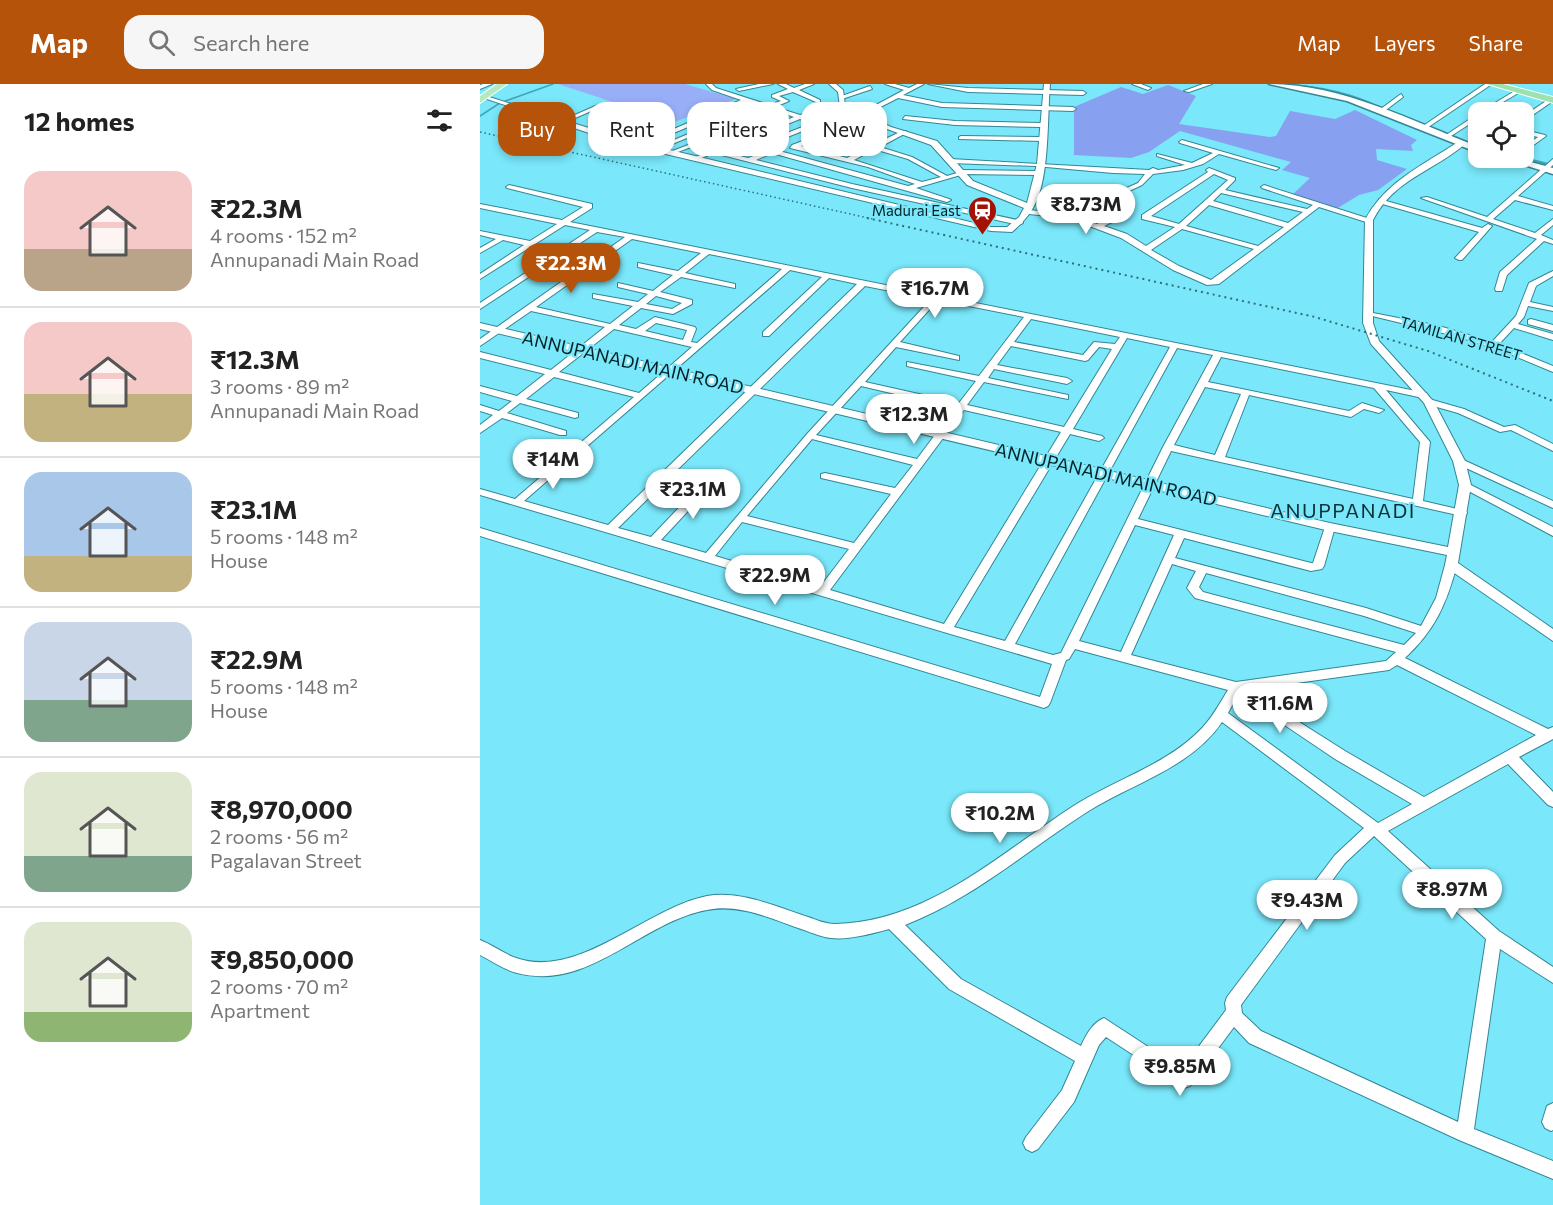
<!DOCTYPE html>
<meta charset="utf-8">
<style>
body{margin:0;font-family:Commissioner,sans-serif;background:#f6f6f6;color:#222;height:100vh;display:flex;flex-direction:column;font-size:22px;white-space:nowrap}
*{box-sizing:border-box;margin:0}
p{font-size:20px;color:#767676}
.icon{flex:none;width:33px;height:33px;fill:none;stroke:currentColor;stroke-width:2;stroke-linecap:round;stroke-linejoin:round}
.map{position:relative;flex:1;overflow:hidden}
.drawer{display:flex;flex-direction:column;background:#fff;width:480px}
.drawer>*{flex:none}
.guide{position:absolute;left:18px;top:18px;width:570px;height:54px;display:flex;gap:12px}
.fabs{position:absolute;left:988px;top:18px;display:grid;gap:12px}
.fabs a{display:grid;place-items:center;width:66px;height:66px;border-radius:12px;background:#fff;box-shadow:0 3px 9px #0003;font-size:30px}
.price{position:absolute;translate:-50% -51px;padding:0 14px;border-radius:21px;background:#fff;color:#222;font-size:20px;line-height:39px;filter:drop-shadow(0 2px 3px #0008)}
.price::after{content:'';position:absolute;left:50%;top:36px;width:18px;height:14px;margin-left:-9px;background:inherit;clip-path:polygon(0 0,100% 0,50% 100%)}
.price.active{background:#b45309;color:#fff}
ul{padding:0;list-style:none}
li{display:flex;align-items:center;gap:18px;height:150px;padding:0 24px}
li+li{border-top:2px solid #e0e0e0}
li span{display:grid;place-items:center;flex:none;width:168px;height:120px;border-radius:18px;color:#555}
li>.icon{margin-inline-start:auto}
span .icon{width:72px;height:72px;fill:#fffc;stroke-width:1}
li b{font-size:26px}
h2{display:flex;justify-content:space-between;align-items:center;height:72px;padding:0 24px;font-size:26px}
.chip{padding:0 21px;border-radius:18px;background:#fff;box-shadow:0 3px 9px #0003;font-size:21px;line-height:54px}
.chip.active{background:#b45309;color:#fff}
header{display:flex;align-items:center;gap:36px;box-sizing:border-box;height:84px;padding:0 30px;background:#b45309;color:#fff}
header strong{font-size:28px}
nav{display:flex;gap:33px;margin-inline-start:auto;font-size:21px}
.search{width:420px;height:54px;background:#f6f6f6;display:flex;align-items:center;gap:15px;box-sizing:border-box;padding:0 21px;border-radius:18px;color:#767676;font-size:22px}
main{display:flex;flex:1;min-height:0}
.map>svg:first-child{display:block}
.green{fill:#98aef6}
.forest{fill:#88a0f0}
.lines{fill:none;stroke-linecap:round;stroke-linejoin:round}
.stream{stroke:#3fa6b7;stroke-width:1.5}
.canal{fill:#3fa6b7;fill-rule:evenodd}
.minor-casing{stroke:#328795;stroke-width:2}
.tertiary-casing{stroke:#328795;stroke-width:2}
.secondary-casing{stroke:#328795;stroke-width:3}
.primary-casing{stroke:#fff;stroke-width:2}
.trunk-casing{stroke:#fff;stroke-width:2}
.minor{fill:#fff;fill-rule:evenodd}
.tertiary{fill:#fff;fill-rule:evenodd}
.secondary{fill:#fff;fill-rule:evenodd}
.primary{fill:#b5e9c1;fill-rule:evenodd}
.trunk{fill:#9ce2ac;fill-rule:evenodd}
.rail-far1{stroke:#2f6f79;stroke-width:1.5;stroke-dasharray:1.5 3;stroke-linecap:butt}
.rail{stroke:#2f6f79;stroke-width:2;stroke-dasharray:2 4;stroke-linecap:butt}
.labels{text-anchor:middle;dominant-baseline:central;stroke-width:4.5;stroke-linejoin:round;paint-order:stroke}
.far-poi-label{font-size:15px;fill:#002227;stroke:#7ae7fa;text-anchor:end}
.far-street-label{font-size:15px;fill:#002227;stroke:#7ae7fa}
.street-label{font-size:18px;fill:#002227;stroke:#7ae7fa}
.neighbourhood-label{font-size:20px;letter-spacing:1.5px;fill:#0c3036;stroke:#7ae7fa}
</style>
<header>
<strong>Map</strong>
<div class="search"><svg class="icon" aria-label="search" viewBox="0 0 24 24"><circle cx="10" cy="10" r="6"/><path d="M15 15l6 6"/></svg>Search here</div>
<nav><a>Map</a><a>Layers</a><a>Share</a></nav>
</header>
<main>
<section class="drawer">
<h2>12 homes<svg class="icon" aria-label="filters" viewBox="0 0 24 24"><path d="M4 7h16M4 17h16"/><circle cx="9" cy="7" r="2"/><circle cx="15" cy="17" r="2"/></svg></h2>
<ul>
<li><span style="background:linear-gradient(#f6c9c9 65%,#b9a48a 0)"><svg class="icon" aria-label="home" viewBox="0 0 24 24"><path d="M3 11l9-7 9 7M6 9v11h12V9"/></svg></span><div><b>₹22.3M</b><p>4 rooms · 152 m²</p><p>Annupanadi Main Road</p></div></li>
<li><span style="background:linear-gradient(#f6c9c9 60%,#c2b280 0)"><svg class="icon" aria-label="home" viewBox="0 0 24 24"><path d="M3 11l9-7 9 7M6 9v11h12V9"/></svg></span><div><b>₹12.3M</b><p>3 rooms · 89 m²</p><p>Annupanadi Main Road</p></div></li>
<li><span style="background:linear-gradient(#a9c7e8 70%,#c2b280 0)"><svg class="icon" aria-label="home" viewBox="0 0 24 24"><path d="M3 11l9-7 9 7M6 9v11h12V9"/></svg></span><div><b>₹23.1M</b><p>5 rooms · 148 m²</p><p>House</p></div></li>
<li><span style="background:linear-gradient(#c9d6e8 65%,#7fa58c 0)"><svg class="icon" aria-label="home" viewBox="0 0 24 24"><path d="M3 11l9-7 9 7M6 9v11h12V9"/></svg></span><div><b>₹22.9M</b><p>5 rooms · 148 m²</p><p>House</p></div></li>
<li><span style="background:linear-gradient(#dfe7d0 70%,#7fa58c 0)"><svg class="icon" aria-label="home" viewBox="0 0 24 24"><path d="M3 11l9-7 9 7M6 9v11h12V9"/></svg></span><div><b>₹8,970,000</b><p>2 rooms · 56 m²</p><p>Pagalavan Street</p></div></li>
<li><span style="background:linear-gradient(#dfe7d0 75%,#8fb573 0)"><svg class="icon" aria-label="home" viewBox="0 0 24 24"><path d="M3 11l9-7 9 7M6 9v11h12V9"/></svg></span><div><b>₹9,850,000</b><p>2 rooms · 70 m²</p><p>Apartment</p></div></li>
</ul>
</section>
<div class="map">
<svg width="1073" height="1121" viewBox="0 0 1073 1121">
<rect width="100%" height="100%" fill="#7ae7fa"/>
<path class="green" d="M78,0H205L256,15L194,38Z"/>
<path class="forest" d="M688,1L716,12L699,40L790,53L796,52L810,27L855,35L875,26L937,56L931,61L933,67L896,65L897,76L927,85L898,106L879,111L856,125L812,111L830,94L802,86L811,78L700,47L669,68L651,74L594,71V23L641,3L663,10Z"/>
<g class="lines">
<path class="stream" d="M0,32L20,19L73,0"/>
<g class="canal">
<path d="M803,0C831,0 872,8 896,21L893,23L856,10Z"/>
<path d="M975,54L999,60V64L975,56Z"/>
<path d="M1044,73L1073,80V84L1037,74Z"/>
</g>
<defs>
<g id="minor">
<path d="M3,0H12L0,5V1Z"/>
<path d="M226,0H232L236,4L289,21L301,17L292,13V11L308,5L298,0H306L314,4L325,0H334L319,6L340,16V18H336L313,8L299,12L309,17L295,23L320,31L363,20V22L326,33L336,38L376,26V28L341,41L353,46L394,34V36L358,49L393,61L422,47H426V49L400,63L432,73L467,92L477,89L480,86L559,87L562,89L559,91L484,90L436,104L469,115L471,116L467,118L292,69L276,76L372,100L542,137L543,139L539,141L372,104L234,69L216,76L213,74L314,33L302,29L195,69L190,68L296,27L283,23L180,65L175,64L277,21L267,18L163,62H159V60L261,16L232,6ZM320,35L330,40L253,70L240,67ZM335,42L347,48L312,61L310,64L388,83L435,100L428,102L292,65L268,74L260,72ZM353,51L388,63L367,74L321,62ZM394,65L428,75L461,93L442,98L374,76Z"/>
<path d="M279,0H293L259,7L256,5Z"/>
<path d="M405,0H415L429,4L437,0H444L423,11L462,19L593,23L596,25L593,27L462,23L418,14L385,31H381V29L424,6Z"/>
<path d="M448,0L488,4L603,7L606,9L603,11L488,8Z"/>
<path d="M652,0H661L671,4L668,6Z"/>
<path d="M723,0H732L709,8L704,7Z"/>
<path d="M1005,0H1012L944,46H940V44Z"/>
<path d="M390,2L392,5L362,15L359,13Z"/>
<path d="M1038,5L1040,8L1006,28H1000Z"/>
<path d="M921,10L923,13L902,29H898V27Z"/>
<path d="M1072,13L1073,17L1044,37V32Z"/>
<path d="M120,20L125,21L86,38L81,37Z"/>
<path d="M999,29V34L971,52L966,51Z"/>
<path d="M425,32L475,37L562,39L565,41L562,43L475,41L423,35Z"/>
<path d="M1044,46L1065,51L1066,52L1044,68V63L1058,53L1044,50Z"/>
<path d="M481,52L562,53L565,55L562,57L479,55V53Z"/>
<path d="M702,56L799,84L796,86L739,70L723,80L703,86L673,90L662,101L595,132L617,140L642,126H648V130L624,142L647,150L666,162L695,143L662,135V131L728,88L726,86L729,84L755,94V96L745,106L827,125L833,121L782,104L781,103L784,101L893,136L886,138L839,123L739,200L727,201L693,186L641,154L588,134L549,130L545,128L549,126L588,130L658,99L665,90L633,89L555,82L470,79L467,77L470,75L669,86L673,84L678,86L705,81L677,72V70L712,79L733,69L700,59L699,58ZM734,90L748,96L699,140L671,132ZM741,109L823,128L808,139L733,117ZM729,121L804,143L778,162L706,142ZM702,145L774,165L731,196L699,182L671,166Z"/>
<path d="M1073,75V81L1038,112L1073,122V126L1035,116L1013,135L1055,149L1073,135V141L1061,151L1073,156V160L1064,157L1027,191L1022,207H1016L1015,205L1020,188L1057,155L941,114L947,113L1007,133Z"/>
<path d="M29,101L112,120V124L90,138L946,309L948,311L943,314L906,306L950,358L943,417L986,427L987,429L986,431L982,432L691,367L658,435L831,479H833L845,443L850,440L854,441L855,443L844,482L842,485L831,487L704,454L695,474L886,524L941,542L956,514L965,481L967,478H975L977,481C966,521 955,546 925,574L1068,645L1073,643V655L1039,673L1073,708V723L1068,721L1028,680L908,747L1019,847L1073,883V899L1020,865L994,1045L1073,1077V1095L979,1056L769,959L754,943L710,1002L704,1004L626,953L619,961L594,1018L558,1065L552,1068L546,1065L543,1059L546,1053L582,1006L595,977L469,905L409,845C391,850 369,856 351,854C341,853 333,849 324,846C294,836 260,819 227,826C161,838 109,908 37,889C24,886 12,877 0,871V856C13,861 24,870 36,874C99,896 166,824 227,812C260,806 297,823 328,833C337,836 345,840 355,840C449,838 520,769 595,721C636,695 689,680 723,643C733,632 740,619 748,606L595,565L589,575L586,576L570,619L568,622L564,624L0,452V444L560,613L572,580L0,411V405L35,415L154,313L74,293L46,315L98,329V333L95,334L40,319L27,329L86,347V351H80L22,334L0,349V341L13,331L0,327V321L19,327L32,317L0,308V302L37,312L65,290L0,274V268L71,286L125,243L51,227L0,262V255L145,153L117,148L0,225V219L110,146L85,141L0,195V190L44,161L23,156L0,169V164L16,155L0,151V147L50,157L77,140L0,124V120L82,136L103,123L27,104L26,103ZM152,155L221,169L198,187L158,179V183L193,191L173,207L138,199V203L168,210L158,218L113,210V214L153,222L130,240L56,223ZM229,170L302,185L217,259L211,258L216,245L215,243L175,233L156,245L139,241L161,224L193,230L212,220V216L180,208L201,193L255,204V200L205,189ZM310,186L342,193L283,248V252H289L349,194L377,200L128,441L44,417ZM385,202L451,215L327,350L226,469L181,456L236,397V393H228L171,453L138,444ZM176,212L202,219L192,225L166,220ZM458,216L544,233L499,292L427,278V282L496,297L479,319L385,298L416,263L479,276V272L420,258ZM551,235L640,253L635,260L614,258L603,271L534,258ZM176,239L207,246L203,256L165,247ZM134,245L212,263L159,309L79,288ZM647,254L690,263L525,557L474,543L590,350L619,357L624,354L622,352L593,345ZM531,262L605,277L608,276L619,263L632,265L584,343L487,321L504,298L588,315V311L508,294L514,285L587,300L592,297L587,294L517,281ZM697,264L733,271L683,363L586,559L581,569L573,571L535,560ZM741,273L894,304L940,358L933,415L745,373L769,311L871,333L884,325L899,329L904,326L882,319L869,327L728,298ZM381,302L475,324L437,375L336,351ZM725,303L761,310L735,371L694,361ZM484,326L581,348L464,540L350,506ZM332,355L433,381L415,404L345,389L341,390V394L411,410L374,459L267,432ZM262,438L369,465L340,503L235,472ZM655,441L694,451L641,568L599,557ZM692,480L716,487L707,504L715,514L916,568L906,577L756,598L651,571ZM726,489L884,532L936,549L924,561L723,508L719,503ZM917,581L1056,651L944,713L865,667L783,615L773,605L909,586ZM760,607L775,621L855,675L932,720L898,739L748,629ZM742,638L884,744L855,771L747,913L745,919L746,926L702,985L624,934C612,939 606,951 601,962L481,895L425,841C493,815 546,767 607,728C651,700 711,684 742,638ZM894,752L1006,855L978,1038L781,947L762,929L761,921L865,779Z"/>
<path d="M899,115L1002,144L1008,140L1012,142L982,176H979L975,174L999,148L899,119Z"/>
<path d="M1073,187V192L1056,202L1050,218L1073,223V227L1048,222L1044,233L1038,240L1073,250V256L1034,244L1019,260L1073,282V288L1025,268L979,253L884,230L888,228L959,242L1012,258L1036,232L1049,199Z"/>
<path d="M1051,235L1073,241V247L1048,240V236Z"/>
<path d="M949,315L984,325L1024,343L1035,341L1073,360V367L1031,346L1020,348L978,329L946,320V316Z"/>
<path d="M979,374L1073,417V424L975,379L974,377Z"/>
<path d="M985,398L1073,443V452L981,403L980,401Z"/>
<path d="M1073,1019V1046L1071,1047L1065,1044L1062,1038L1067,1022Z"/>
</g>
<g id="tertiary">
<path d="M349,0H356L363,6L365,21L411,43L457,57L493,97L547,119L557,80L564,0H570C567,34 570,96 553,124C548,133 540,141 532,148L511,147L139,59L1,13L6,12L144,55L511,143H527L539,133L544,124L487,101L451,61L407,45L360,23L358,8Z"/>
<path d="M978,58L985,60C953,88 915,94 893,136V239L899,257L954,318L985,377L991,401L978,479L1073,545V557L967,484L965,481L967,471L850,447L0,245V239L850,439L968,463L979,401L973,377L944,319L891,260L883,239L885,136C905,98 943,81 978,58Z"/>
</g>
<g id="secondary">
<path d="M789,0C862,0 932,37 999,63V69L867,17Z"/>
<path d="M1022,74H1035L1073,84V90Z"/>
</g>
<path id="primary" d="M17,0H27L0,19V12Z"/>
<path id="trunk" d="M1007,0H1023L1073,13V19Z"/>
</defs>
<use href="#minor" class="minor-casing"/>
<use href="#tertiary" class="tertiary-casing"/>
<use href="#secondary" class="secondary-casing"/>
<use href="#primary" class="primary-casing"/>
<use href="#trunk" class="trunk-casing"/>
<use href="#minor" class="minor"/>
<use href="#tertiary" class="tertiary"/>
<use href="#secondary" class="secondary"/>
<use href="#primary" class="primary"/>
<use href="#trunk" class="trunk"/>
<path class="rail-far1" d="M0,48L393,135"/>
<path class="rail" d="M387,134L835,233L948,267L1073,317"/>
</g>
<defs>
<symbol id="station-pin" viewBox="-11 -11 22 30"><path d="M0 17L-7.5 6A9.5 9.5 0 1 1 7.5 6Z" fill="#a51103" stroke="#7ae7fa"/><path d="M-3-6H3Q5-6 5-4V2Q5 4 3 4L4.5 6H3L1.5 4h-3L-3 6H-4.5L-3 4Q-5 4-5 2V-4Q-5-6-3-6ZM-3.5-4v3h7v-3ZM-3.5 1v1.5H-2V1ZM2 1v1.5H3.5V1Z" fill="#fff"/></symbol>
</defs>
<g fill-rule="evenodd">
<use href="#station-pin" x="486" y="110" width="33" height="45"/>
</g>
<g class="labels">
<g class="far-poi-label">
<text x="481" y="126">Madurai East</text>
</g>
<g class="far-street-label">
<text transform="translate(981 254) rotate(16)">TAMILAN STREET</text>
</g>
<g class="street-label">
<text transform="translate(153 278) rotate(13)">ANNUPANADI MAIN ROAD</text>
<text transform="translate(626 390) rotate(13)">ANNUPANADI MAIN ROAD</text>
</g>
<g class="neighbourhood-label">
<text x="863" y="426">ANUPPANADI</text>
</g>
</g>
</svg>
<div class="fabs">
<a><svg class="icon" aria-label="locate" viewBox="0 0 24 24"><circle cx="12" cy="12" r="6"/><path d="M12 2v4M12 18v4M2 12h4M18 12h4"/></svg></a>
</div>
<b class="price" style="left:606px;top:151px">₹8.73M</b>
<b class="price active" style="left:91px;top:210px">₹22.3M</b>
<b class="price" style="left:455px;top:235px">₹16.7M</b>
<b class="price" style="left:434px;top:361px">₹12.3M</b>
<b class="price" style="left:73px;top:406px">₹14M</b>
<b class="price" style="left:213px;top:436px">₹23.1M</b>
<b class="price" style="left:295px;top:522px">₹22.9M</b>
<b class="price" style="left:800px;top:650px">₹11.6M</b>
<b class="price" style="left:520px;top:760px">₹10.2M</b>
<b class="price" style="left:972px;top:836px">₹8.97M</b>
<b class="price" style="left:827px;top:847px">₹9.43M</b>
<b class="price" style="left:700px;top:1013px">₹9.85M</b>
<div class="guide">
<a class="chip active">Buy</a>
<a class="chip">Rent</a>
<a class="chip">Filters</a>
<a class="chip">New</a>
</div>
</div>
</main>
